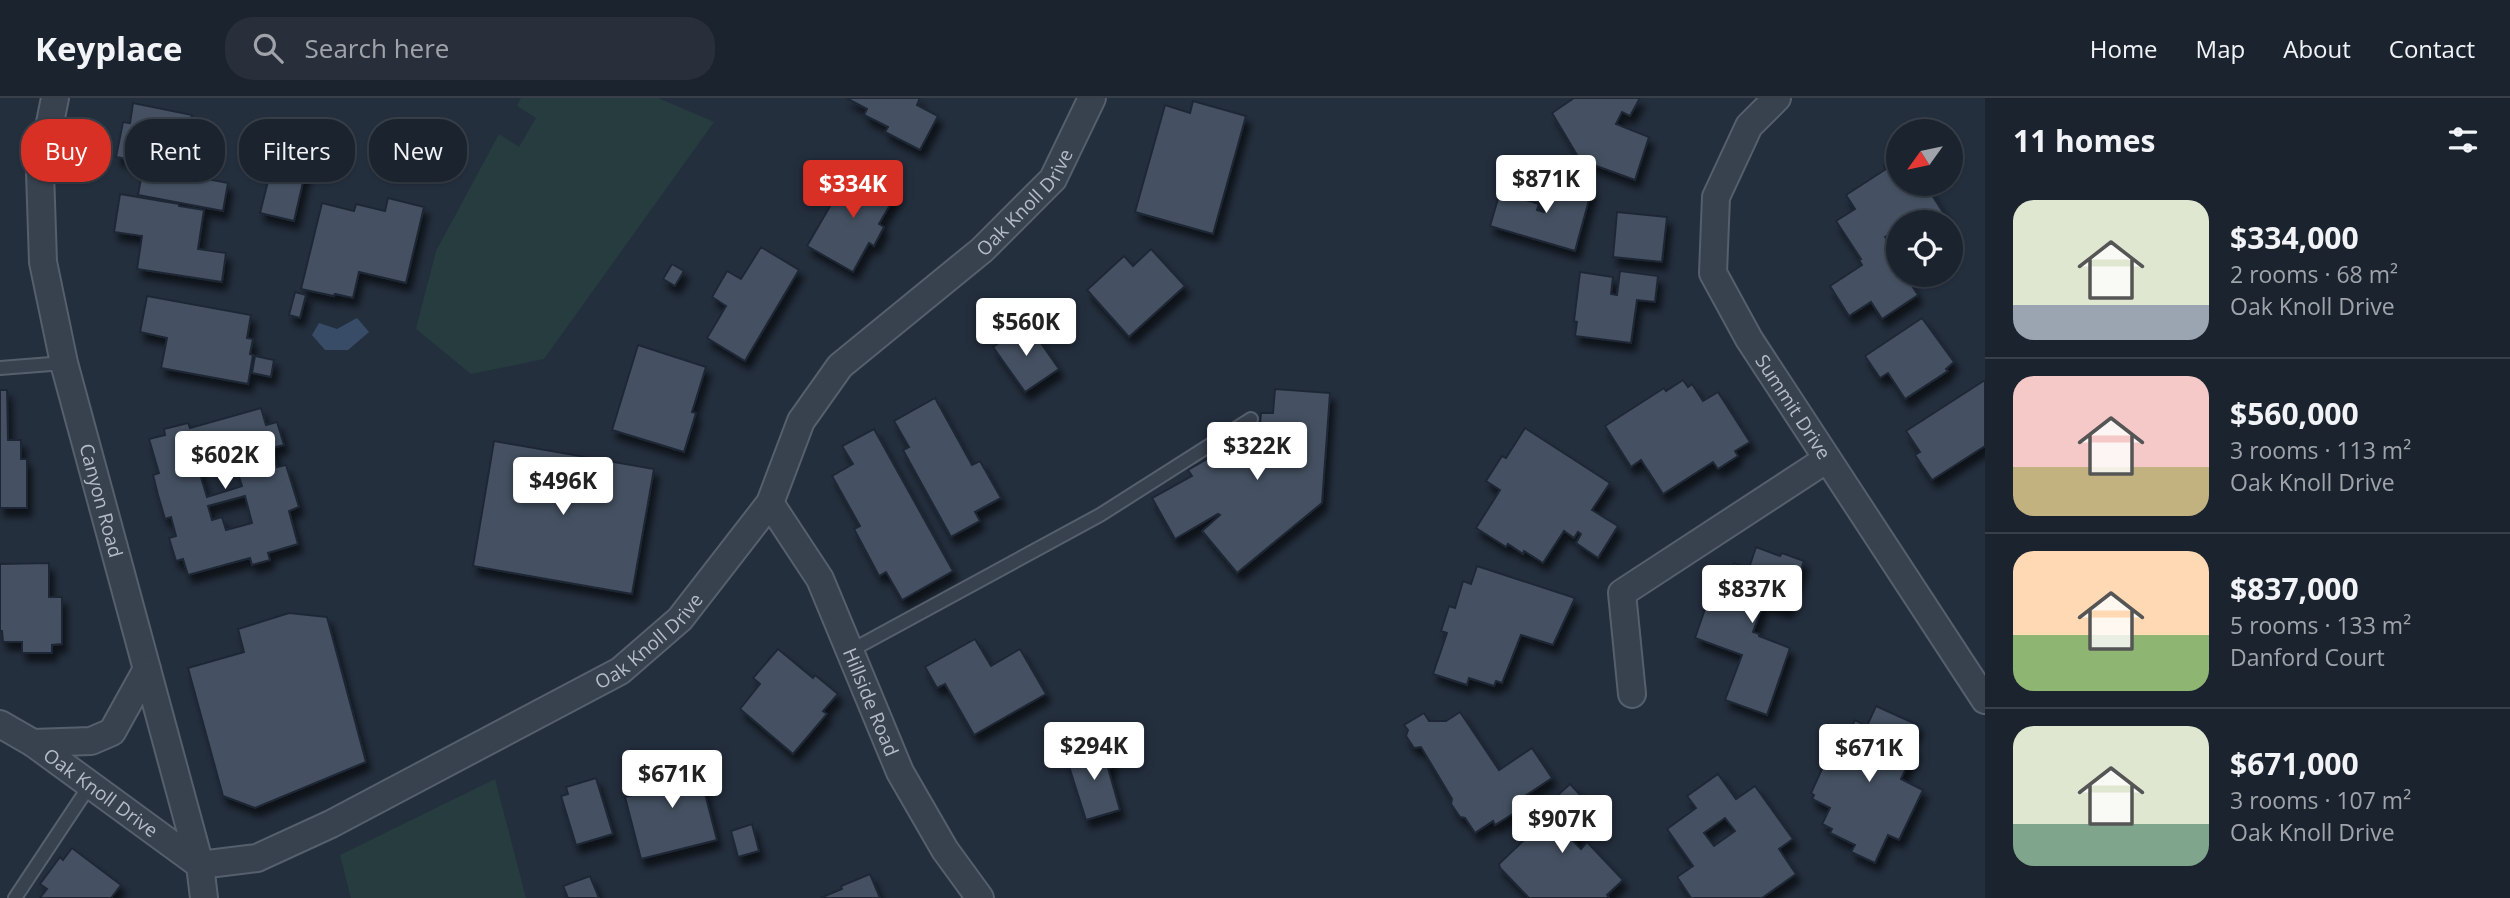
<!DOCTYPE html>
<meta charset="utf-8">
<style>
body{margin:0;font-family:"Open Sans",sans-serif;background:#282f3a;color:#f1f3f6;height:100vh;display:flex;flex-direction:column;font-size:26px;white-space:nowrap}
*{box-sizing:border-box;margin:0}
p{font-size:23px;color:#a0a4aa}
.icon{flex:none;width:38px;height:38px;fill:none;stroke:currentColor;stroke-width:2;stroke-linecap:round;stroke-linejoin:round}
.map{position:relative;flex:1;overflow:hidden}
.sheet{display:flex;flex-direction:column;background:#1b232e;width:525px}
.sheet>*{flex:none}
.hud{position:absolute;left:21px;top:21px;width:665px;height:63px;display:flex;gap:14px}
.needle{width:46px;rotate:237deg}
.tools{position:absolute;left:1886px;top:21px;display:grid;gap:14px}
.tools a{display:grid;place-items:center;width:77px;height:77px;border-radius:50%;background:#1b232e;box-shadow:0 2px 5px #0004,0 0 0 2px #39404a;font-size:35px}
.price{position:absolute;translate:-50% -60px;padding:0 16px;border-radius:7px;background:#fff;color:#222;font-size:23px;line-height:46px;filter:drop-shadow(0 2px 4px #0008)}
.price::after{content:'';position:absolute;left:50%;top:42px;width:21px;height:16px;margin-left:-10px;background:inherit;clip-path:polygon(0 0,100% 0,50% 100%)}
.price.current{background:#d93025;color:#fff}
ul{padding:0;list-style:none}
li{display:flex;align-items:center;gap:21px;height:175px;padding:0 28px}
li+li{border-top:2px solid #39404a}
li span{display:grid;place-items:center;flex:none;width:196px;height:140px;border-radius:21px;color:#555}
li>.icon{margin-inline-start:auto}
span .icon{width:84px;height:84px;fill:#fffc;stroke-width:1}
li b{font-size:30px}
h2{display:flex;justify-content:space-between;align-items:center;height:84px;padding:0 28px;font-size:30px}
.tag{padding:0 24px;border-radius:28px;background:#1b232e;box-shadow:0 2px 5px #0004,0 0 0 2px #39404a;font-size:24px;line-height:63px}
.tag.current{background:#d93025;color:#fff}
header{display:flex;align-items:center;gap:42px;box-sizing:border-box;height:98px;padding:0 35px;background:#1b232e;border-bottom:2px solid #39404a}
header strong{font-size:33px}
nav{display:flex;gap:38px;margin-inline-start:auto;font-size:24px}
.search{width:490px;height:63px;background:#282f3a;display:flex;align-items:center;gap:18px;box-sizing:border-box;padding:0 24px;border-radius:28px;color:#a0a4aa;font-size:26px}
main{display:flex;flex:1;min-height:0}
.map>svg:first-child{display:block}
.green{fill:#263c3f}
.water{fill:#394c67}
.building{fill:#455162;stroke:#1f2835;stroke-width:2;fill-rule:evenodd;filter:url(#shadow)}
.lines{fill:none;stroke-linecap:round;stroke-linejoin:round}
.service-casing{stroke:#565f6c;stroke-width:16}
.minor-casing{stroke:#565f6c;stroke-width:30}
.service{stroke:#38414e;stroke-width:12}
.minor{stroke:#38414e;stroke-width:26}
.labels{text-anchor:middle;dominant-baseline:central;stroke-width:5;stroke-linejoin:round;paint-order:stroke}
.street-label{font-size:19px;fill:#b4bcc9;stroke:#1d2633}
</style>
<header>
<strong>Keyplace</strong>
<div class="search"><svg class="icon" aria-label="search" viewBox="0 0 24 24"><circle cx="10" cy="10" r="6"/><path d="M15 15l6 6"/></svg>Search here</div>
<nav><a>Home</a><a>Map</a><a>About</a><a>Contact</a></nav>
</header>
<main>
<div class="map">
<svg width="1985" height="800" viewBox="0 0 1985 800">
<defs>
<filter id="shadow"><feDropShadow dx="4.5" dy="8" stdDeviation="3.5" flood-color="#0009"/></filter>
</defs>
<rect width="100%" height="100%" fill="#242f3e"/>
<g class="green">
<path d="M521,0H658L714,24L544,261L471,276L416,231L436,153L499,36L519,49L536,20L517,8Z"/>
<path d="M495,681L526,800H351L340,757Z"/>
</g>
<path class="water" d="M357,220L369,234L348,252H325L312,237L319,225L337,231Z"/>
<g class="building">
<path d="M846,0H920L917,7L938,18L920,52L885,34L888,29L864,17L867,11Z"/>
<path d="M1574,0H1640L1630,18L1622,14L1616,26L1649,39L1635,82L1580,62L1552,15Z"/>
<path d="M1193,3L1246,18L1213,136L1135,114L1165,7L1190,15Z"/>
<path d="M133,5L192,17L190,24L207,27L197,79L228,85L223,113L138,97L144,64L116,59L123,24L130,25Z"/>
<path d="M1899,58V86H1925L1946,119L1938,124H1899V130L1885,139L1899,161V177H1905L1918,197L1882,221L1871,204L1849,218L1830,188L1862,167L1859,162L1861,161L1836,123L1855,111L1846,97L1886,71L1884,68Z"/>
<path d="M274,59L307,67L294,123L260,115Z"/>
<path d="M852,70L897,95L879,126L884,129L874,148L869,145L853,174L807,148Z"/>
<path d="M1551,79L1592,91L1575,153L1490,128L1500,94L1539,106L1537,112L1544,114L1545,109L1542,108Z"/>
<path d="M120,96L179,106V108L204,112L198,151L226,155L222,184L137,171L142,138L114,134Z"/>
<path d="M388,100L424,109L406,185L359,174L353,200L335,196L334,198L301,191L322,105L354,113L356,106L385,113Z"/>
<path d="M1617,114L1667,119L1662,164L1613,159Z"/>
<path d="M761,149L799,172L745,263L707,240L726,208L712,199L727,173L741,181Z"/>
<path d="M1151,151L1185,188L1129,239L1087,192L1124,158L1133,168Z"/>
<path d="M672,166L684,173L675,188L663,181Z"/>
<path d="M1620,173L1658,178L1655,204L1637,202L1631,245L1575,238L1577,224L1574,223L1580,174L1613,179L1611,196L1617,197Z"/>
<path d="M295,194L306,197L300,220L289,217Z"/>
<path d="M147,198L251,217L247,240L253,241L250,256L253,257L248,286L161,270L167,240L140,234Z"/>
<path d="M1922,220L1954,264L1946,271L1948,273L1905,301L1888,275L1880,280L1865,258Z"/>
<path d="M1027,225L1059,271L1025,294L993,249Z"/>
<path d="M638,247L706,269L692,314L696,315L684,354L612,332Z"/>
<path d="M255,258L274,262L271,279L252,275Z"/>
<path d="M1683,282L1688,289L1692,286L1703,303L1718,294L1750,344L1735,353L1738,358L1718,371L1713,364L1663,396L1641,362L1631,369L1605,328L1664,290L1666,293Z"/>
<path d="M1985,282V348L1932,382L1915,357L1920,354L1906,333Z"/>
<path d="M1275,291L1330,295L1322,405L1237,475L1202,433L1220,417L1218,416L1175,441L1152,400L1192,378L1188,372L1235,345L1246,366L1257,358L1261,315H1273Z"/>
<path d="M0,292H7L8,342H21V361H27V410H0Z"/>
<path d="M935,300L972,367L980,363L1001,400L975,414L980,423L951,439L903,352L909,349L894,323Z"/>
<path d="M261,310L266,327L277,324L284,347L272,350L277,369L286,367L299,409L289,413L298,446L268,455L270,462L252,467L250,460L188,477L183,461L176,463L169,440L176,438L171,419L165,421L158,397L153,377L159,375L149,341L165,337L164,331L188,325L190,330ZM231,353L242,388L207,399L196,363ZM245,398L252,425L226,432L222,419L212,422L208,408Z"/>
<path d="M1525,330L1610,385L1592,412L1618,428L1598,460L1576,445L1581,436L1578,434L1574,440L1564,433L1543,465L1524,453L1523,456L1508,446L1506,449L1476,430L1500,392L1486,383L1502,358L1506,360Z"/>
<path d="M874,331L953,473L902,502L886,474L879,478L854,431L860,428L832,378L853,366L842,348Z"/>
<path d="M494,343L654,371L632,496L473,468Z"/>
<path d="M1756,449L1780,458L1782,455L1804,463L1787,512L1764,504L1753,534L1759,536V538L1790,550L1767,617L1725,602L1742,557L1695,540L1706,508L1710,510L1719,484L1726,487L1734,465L1749,470Z"/>
<path d="M49,465V499H62V546L52,547V555H22V544H3L2,533H0V466Z"/>
<path d="M1477,468L1575,500L1553,547L1521,537L1502,585L1496,583L1494,588L1469,580L1467,587L1433,576L1447,535L1441,533L1449,508L1455,510L1463,483L1471,486Z"/>
<path d="M289,515L327,519L366,664L255,710L223,698L188,570L244,554L238,531Z"/>
<path d="M975,541L991,568L1020,551L1046,596L974,637L945,586L937,590L925,569Z"/>
<path d="M778,551L813,580L815,577L838,596L823,613L827,616L793,656L740,611L760,586L753,580Z"/>
<path d="M1876,608L1918,627L1908,648L1915,651L1901,681L1923,692L1899,742L1888,737L1875,765L1851,754L1855,747L1830,735L1832,731L1822,726L1830,710L1812,701L1814,697L1811,695L1837,638L1845,642L1855,622L1867,628Z"/>
<path d="M1460,614L1499,672L1532,650L1552,680L1519,702L1524,709L1495,727L1493,723L1475,735L1465,720L1460,719L1451,706L1452,701L1421,649L1414,650L1406,638L1408,632L1404,627L1424,615L1429,623H1446Z"/>
<path d="M1106,647L1113,669L1108,670L1120,712L1086,722L1066,659Z"/>
<path d="M694,653L717,742L641,761L625,699L661,690L654,664Z"/>
<path d="M1718,676L1736,701L1755,688L1793,741L1779,751L1796,776L1762,800H1691L1677,779L1693,768L1667,731L1696,710L1687,698ZM1725,720L1735,733L1714,748L1704,735Z"/>
<path d="M596,680L613,736L576,747L561,698L568,696L566,689Z"/>
<path d="M1570,686L1582,699L1585,697L1602,715L1573,743L1581,751L1587,744L1623,782L1607,797L1609,800H1529L1500,770L1499,766L1554,713L1548,706Z"/>
<path d="M752,726L759,753L738,759L731,733Z"/>
<path d="M72,750L121,787L111,800H40L47,791L40,786L60,759L63,762Z"/>
<path d="M870,776L880,800H820L842,791L841,788Z"/>
<path d="M590,778L599,800H568L563,788Z"/>
</g>
<g class="lines">
<defs>
<g id="service">
<path d="M0,270L64,265"/>
<path d="M850,553L1100,417L1251,321"/>
<path d="M15,800L90,687"/>
</g>
<g id="minor">
<path id="s1" d="M55,0L40,74L43,164L64,265L200,767L204,800"/>
<path id="s2" d="M1777,0L1749,28L1716,99L1713,175L1749,241L1985,602"/>
<path id="s3" d="M770,405L820,481L900,674L945,752L980,800"/>
<path d="M1632,596L1622,495L1827,361"/>
<path id="s4" d="M0,626L33,645L200,767L257,760L331,726L620,573L680,521L770,405L801,323L840,268L982,152L1053,81L1092,0"/>
<path d="M33,645L91,643L112,634L147,571"/>
</g>
</defs>
<use href="#service" class="service-casing"/>
<use href="#minor" class="minor-casing"/>
<use href="#service" class="service"/>
<use href="#minor" class="minor"/>
</g>
<g class="labels">
<g class="street-label">
<text stroke="none"><textPath href="#s4" startOffset="1340">Oak Knoll Drive</textPath></text>
<text stroke="none"><textPath href="#s2" startOffset="350">Summit Drive</textPath></text>
<text stroke="none"><textPath href="#s1" startOffset="411">Canyon Road</textPath></text>
<text stroke="none"><textPath href="#s4" startOffset="752">Oak Knoll Drive</textPath></text>
<text stroke="none"><textPath href="#s3" startOffset="224">Hillside Road</textPath></text>
<text stroke="none"><textPath href="#s4" startOffset="122">Oak Knoll Drive</textPath></text>
</g>
</g>
</svg>
<div class="tools">
<a><svg class="needle" viewBox="-14 -14 28 28"><path d="M0-13l5 13h-10z" fill="#e53935"/><path d="M0 13l5-13h-10z" fill="#a0a4aa"/></svg></a>
<a><svg class="icon" aria-label="locate" viewBox="0 0 24 24"><circle cx="12" cy="12" r="6"/><path d="M12 2v4M12 18v4M2 12h4M18 12h4"/></svg></a>
</div>
<b class="price" style="left:1546px;top:117px">$871K</b>
<b class="price current" style="left:853px;top:122px">$334K</b>
<b class="price" style="left:1026px;top:260px">$560K</b>
<b class="price" style="left:1257px;top:384px">$322K</b>
<b class="price" style="left:225px;top:393px">$602K</b>
<b class="price" style="left:563px;top:419px">$496K</b>
<b class="price" style="left:1752px;top:527px">$837K</b>
<b class="price" style="left:1094px;top:684px">$294K</b>
<b class="price" style="left:1869px;top:686px">$671K</b>
<b class="price" style="left:672px;top:712px">$671K</b>
<b class="price" style="left:1562px;top:757px">$907K</b>
<div class="hud">
<a class="tag current">Buy</a>
<a class="tag">Rent</a>
<a class="tag">Filters</a>
<a class="tag">New</a>
</div>
</div>
<section class="sheet">
<h2>11 homes<svg class="icon" aria-label="filters" viewBox="0 0 24 24"><path d="M4 7h16M4 17h16"/><circle cx="9" cy="7" r="2"/><circle cx="15" cy="17" r="2"/></svg></h2>
<ul>
<li><span style="background:linear-gradient(#dfe7d0 75%,#9aa5b1 0)"><svg class="icon" aria-label="home" viewBox="0 0 24 24"><path d="M3 11l9-7 9 7M6 9v11h12V9"/></svg></span><div><b>$334,000</b><p>2 rooms · 68 m²</p><p>Oak Knoll Drive</p></div></li>
<li><span style="background:linear-gradient(#f6c9c9 65%,#c2b280 0)"><svg class="icon" aria-label="home" viewBox="0 0 24 24"><path d="M3 11l9-7 9 7M6 9v11h12V9"/></svg></span><div><b>$560,000</b><p>3 rooms · 113 m²</p><p>Oak Knoll Drive</p></div></li>
<li><span style="background:linear-gradient(#ffd9b3 60%,#8fb573 0)"><svg class="icon" aria-label="home" viewBox="0 0 24 24"><path d="M3 11l9-7 9 7M6 9v11h12V9"/></svg></span><div><b>$837,000</b><p>5 rooms · 133 m²</p><p>Danford Court</p></div></li>
<li><span style="background:linear-gradient(#dfe7d0 70%,#7fa58c 0)"><svg class="icon" aria-label="home" viewBox="0 0 24 24"><path d="M3 11l9-7 9 7M6 9v11h12V9"/></svg></span><div><b>$671,000</b><p>3 rooms · 107 m²</p><p>Oak Knoll Drive</p></div></li>
</ul>
</section>
</main>
